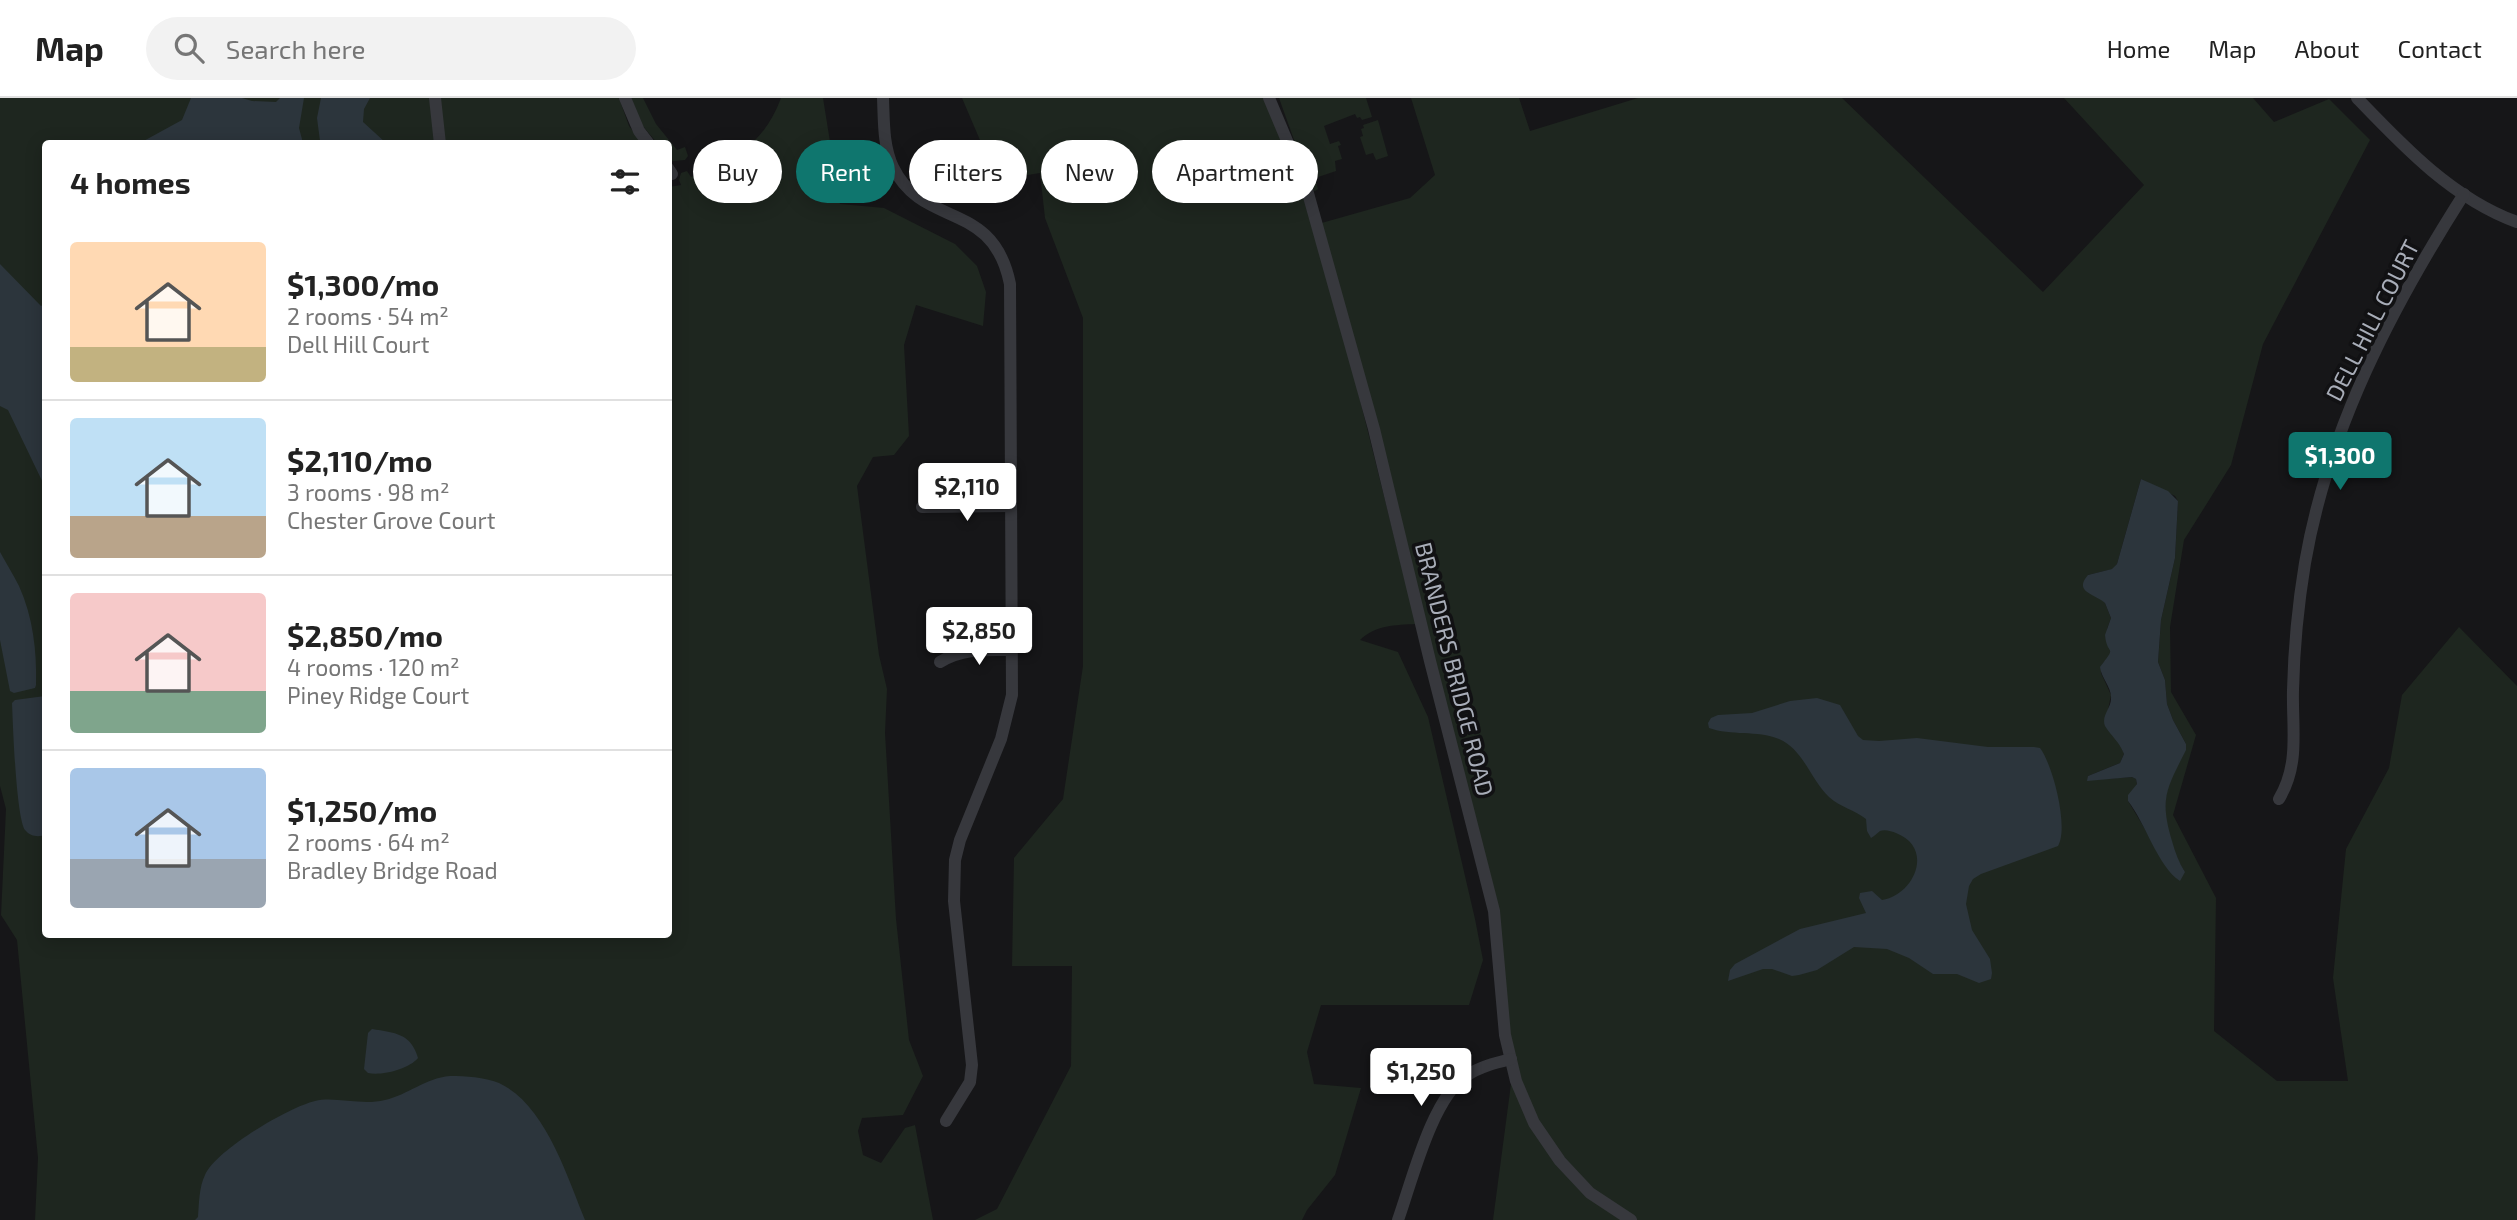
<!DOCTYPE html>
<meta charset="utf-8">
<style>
body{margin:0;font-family:"Exo 2",sans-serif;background:#f2f2f2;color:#222;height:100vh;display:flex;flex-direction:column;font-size:26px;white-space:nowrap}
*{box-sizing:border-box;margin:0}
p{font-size:23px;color:#767676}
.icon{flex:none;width:38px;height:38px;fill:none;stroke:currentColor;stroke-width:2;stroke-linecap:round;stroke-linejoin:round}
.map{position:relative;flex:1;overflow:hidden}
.drawer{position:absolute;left:42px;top:42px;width:630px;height:798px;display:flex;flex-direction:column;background:#fff;border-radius:7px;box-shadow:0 4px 18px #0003}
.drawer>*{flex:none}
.banner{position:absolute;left:693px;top:42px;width:665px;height:63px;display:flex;gap:14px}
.price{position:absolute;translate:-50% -60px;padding:0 16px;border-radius:7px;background:#fff;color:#222;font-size:23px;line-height:46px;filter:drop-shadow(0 2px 4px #0008)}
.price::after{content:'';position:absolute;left:50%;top:42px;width:21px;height:16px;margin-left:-10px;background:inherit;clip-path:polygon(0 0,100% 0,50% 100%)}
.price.current{background:#0f766e;color:#fff}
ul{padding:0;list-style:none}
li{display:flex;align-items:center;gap:21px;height:175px;padding:0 28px}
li+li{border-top:2px solid #e0e0e0}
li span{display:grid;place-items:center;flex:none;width:196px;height:140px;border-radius:7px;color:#555}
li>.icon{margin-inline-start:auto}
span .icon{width:84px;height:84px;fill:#fffc;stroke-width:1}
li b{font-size:30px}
h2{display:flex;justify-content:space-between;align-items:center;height:84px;padding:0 28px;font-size:30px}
.tag{padding:0 24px;border-radius:32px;background:#fff;box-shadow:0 4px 18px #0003;font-size:24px;line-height:63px}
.tag.current{background:#0f766e;color:#fff}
header{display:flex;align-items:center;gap:42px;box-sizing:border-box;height:98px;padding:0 35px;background:#fff;border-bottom:2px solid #e0e0e0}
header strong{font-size:33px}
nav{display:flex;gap:38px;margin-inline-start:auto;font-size:24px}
.search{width:490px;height:63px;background:#f2f2f2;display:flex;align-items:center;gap:18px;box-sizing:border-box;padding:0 24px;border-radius:38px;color:#767676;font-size:26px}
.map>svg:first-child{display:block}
.green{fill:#1e261f;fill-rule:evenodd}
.water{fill:#2c353c}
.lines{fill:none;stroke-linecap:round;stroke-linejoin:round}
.minor{stroke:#37383d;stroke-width:12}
.labels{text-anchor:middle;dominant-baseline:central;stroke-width:7;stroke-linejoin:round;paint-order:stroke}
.street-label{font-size:23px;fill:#a8adb8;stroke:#111113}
</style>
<header>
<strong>Map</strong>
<div class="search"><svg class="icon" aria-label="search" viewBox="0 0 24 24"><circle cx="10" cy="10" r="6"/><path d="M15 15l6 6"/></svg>Search here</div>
<nav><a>Home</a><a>Map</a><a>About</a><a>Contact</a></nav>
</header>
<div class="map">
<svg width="2517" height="1122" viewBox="0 0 2517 1122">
<rect width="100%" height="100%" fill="#161618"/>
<g class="green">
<path d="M0,0H619L629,28L642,45L46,46V836H668L669,89L681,87L679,82L681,75L687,73L691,79L736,57L733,50H736L740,55C760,41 773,22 781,0H823L840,106L884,110L955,146L977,168L986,194L983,228L916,207L904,247L909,338L894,357L873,359L857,388L879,557L887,591L885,635L896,821L909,942L923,978L903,1017L862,1020L858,1033L863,1057L881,1065L905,1030L915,1027L933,1122H35L38,1060L17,842L1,817L6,711L0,688Z"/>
<path d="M631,0H643L656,26L677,52L685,49L688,58L685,62L673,63L669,60L668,46L657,45L642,27Z"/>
<path d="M962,0H1263L1301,89L1336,206L1416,526C1395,527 1376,527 1360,542L1398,554L1428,619L1475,821L1483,862L1469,907H1321L1307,954L1314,986L1361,990L1335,1077L1307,1112L1302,1122H975L997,1111L1071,968L1072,868H1012L1014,760L1063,701L1083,568V220L1045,120L1040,75L997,82Z"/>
<path d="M1279,0H1366L1372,19L1362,22L1360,19L1357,20L1355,16L1324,28L1330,46L1339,43L1341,47L1338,48L1342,61L1335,63L1336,73L1315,80L1318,91L1315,93L1312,92Z"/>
<path d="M1411,0H1519L1530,33L1638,0H1842L2043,194L2144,87L2064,0H2253L2274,24L2329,1L2370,42L2263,246L2231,367L2184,442L2170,529L2171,594L2196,637L2173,717L2216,800L2214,933L2277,983H2348L2333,880L2346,751L2389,670L2402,597L2459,529L2517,588V1122H1493L1513,971L1498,838L1318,126L1410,100L1435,77ZM2141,381L2175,398L2178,403L2175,460L2161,522L2158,564L2165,582L2167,606L2173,622L2186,646C2182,659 2175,670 2170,682C2159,711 2168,749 2185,774H2171L2128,703L2137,686L2136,681L2132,679L2088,682V678L2120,665L2124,656L2120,644L2105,627L2111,597L2101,575L2103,565L2111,557L2107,531L2111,520L2105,505L2100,500L2088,477L2113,471L2117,466Z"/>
<path d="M1378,22L1388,58L1376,62L1373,55L1366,57L1360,39L1363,38L1361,31L1364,30L1363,27Z"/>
</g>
<g class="water">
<path d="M191,0H242L252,3L276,4L280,0H304L299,30L303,45H140L182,22Z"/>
<path d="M321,0H370L364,11L363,24L386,45L329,46L320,43L317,20Z"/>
<path d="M0,166L41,208L45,205V389L8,312L0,308Z"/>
<path d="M2141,381L2168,393L2178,403L2175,460L2161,522L2158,564L2165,582L2167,606L2173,622L2186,646V652C2167,690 2159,700 2172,743C2175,754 2179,765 2185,774L2180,783C2158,769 2145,724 2128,703V697L2137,686L2136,681L2132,679L2087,683L2088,678L2120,665L2124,656C2119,643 2111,638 2105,628C2101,618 2111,610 2111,601C2112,589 2101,580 2100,569C2118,546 2107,559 2105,537L2111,520L2105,505C2095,496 2073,494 2088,477L2112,471L2117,466Z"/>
<path d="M0,454C6,465 13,476 19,488C33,519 37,553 36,587L35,590L14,595L10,593L0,542Z"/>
<path d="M45,598L46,737C38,739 31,739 25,732C16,719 13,626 12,605L15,602Z"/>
<path d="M1817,600L1840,607L1858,638L1863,642L1879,643L1917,640L1988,649H2034L2040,650C2053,667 2069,730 2058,748L1981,776L1973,781L1969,788L1966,806L1972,832L1990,861L1992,875L1991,881L1979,885L1957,876H1933L1909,860L1887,851L1854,849L1817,872L1799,877L1792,878L1772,871H1763L1728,883L1730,872L1735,866L1800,831L1866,815L1859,800L1860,795L1872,793L1882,802C1914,797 1935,750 1896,735C1892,733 1884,731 1880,733C1877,735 1875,738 1871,740L1867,733L1866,721C1855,712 1840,709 1829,699C1811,682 1803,651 1779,641C1757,632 1731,638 1709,630L1708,625L1711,620L1718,617L1752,615L1790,603Z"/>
<path d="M372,931C395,935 411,935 418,960C409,971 382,978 368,975L364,971L368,935Z"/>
<path d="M450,978C466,978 484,979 499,985C545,1006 567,1078 585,1122H195L198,1119C199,1106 199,1089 205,1077C216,1052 289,1009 315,1003C335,998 361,1008 385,1002C408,997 425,980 450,978Z"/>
</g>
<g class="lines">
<g class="minor">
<path d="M435,0L440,46"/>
<path d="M625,0L639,33L649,46"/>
<path d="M883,0C884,23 883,48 893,69C923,131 993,101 1010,186L1012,597L1001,641L960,742L955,762L954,803L972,967L970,984L946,1023"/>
<path d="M1269,0L1306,88L1374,331L1430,563L1494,813L1505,937L1516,983L1534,1025L1560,1063L1590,1095L1631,1122"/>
<path d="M2357,0C2403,48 2453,101 2517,124"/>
<path d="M668,70L672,76"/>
<path d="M922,409L1011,408"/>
<path d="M940,564C963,550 985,552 1012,552"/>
<path d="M2279,701C2300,666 2292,631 2293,592C2294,550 2298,507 2305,465C2328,331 2392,209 2464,96"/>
<path d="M1398,1122C1412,1083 1432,1000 1466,978C1479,969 1495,965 1511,961"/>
</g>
</g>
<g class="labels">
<g class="street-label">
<text transform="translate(2372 222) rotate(-63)">DELL HILL COURT</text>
<text transform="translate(1455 571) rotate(76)">BRANDERS BRIDGE ROAD</text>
</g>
</g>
</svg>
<b class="price current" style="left:2340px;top:394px">$1,300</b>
<b class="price" style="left:967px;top:425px">$2,110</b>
<b class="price" style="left:979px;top:569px">$2,850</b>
<b class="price" style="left:1421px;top:1010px">$1,250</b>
<div class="banner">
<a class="tag">Buy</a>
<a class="tag current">Rent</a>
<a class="tag">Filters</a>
<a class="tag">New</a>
<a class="tag">Apartment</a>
</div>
<section class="drawer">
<h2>4 homes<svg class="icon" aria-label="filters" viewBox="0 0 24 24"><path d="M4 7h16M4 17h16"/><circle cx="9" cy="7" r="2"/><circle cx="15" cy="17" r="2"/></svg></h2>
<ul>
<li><span style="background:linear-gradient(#ffd9b3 75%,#c2b280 0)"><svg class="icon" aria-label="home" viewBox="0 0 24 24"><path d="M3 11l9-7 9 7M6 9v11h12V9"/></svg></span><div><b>$1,300/mo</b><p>2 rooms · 54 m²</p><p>Dell Hill Court</p></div></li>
<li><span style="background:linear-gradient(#bfe0f5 70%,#b9a48a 0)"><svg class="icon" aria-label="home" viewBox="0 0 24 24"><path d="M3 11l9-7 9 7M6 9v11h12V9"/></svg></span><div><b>$2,110/mo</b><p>3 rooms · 98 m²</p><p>Chester Grove Court</p></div></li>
<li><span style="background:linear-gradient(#f6c9c9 70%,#7fa58c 0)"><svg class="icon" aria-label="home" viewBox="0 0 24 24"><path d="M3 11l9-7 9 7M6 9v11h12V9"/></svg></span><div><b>$2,850/mo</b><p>4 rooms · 120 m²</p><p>Piney Ridge Court</p></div></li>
<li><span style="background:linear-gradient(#a9c7e8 65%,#9aa5b1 0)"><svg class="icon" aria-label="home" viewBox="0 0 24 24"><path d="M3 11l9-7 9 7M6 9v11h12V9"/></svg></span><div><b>$1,250/mo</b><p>2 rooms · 64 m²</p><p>Bradley Bridge Road</p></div></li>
</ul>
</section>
</div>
